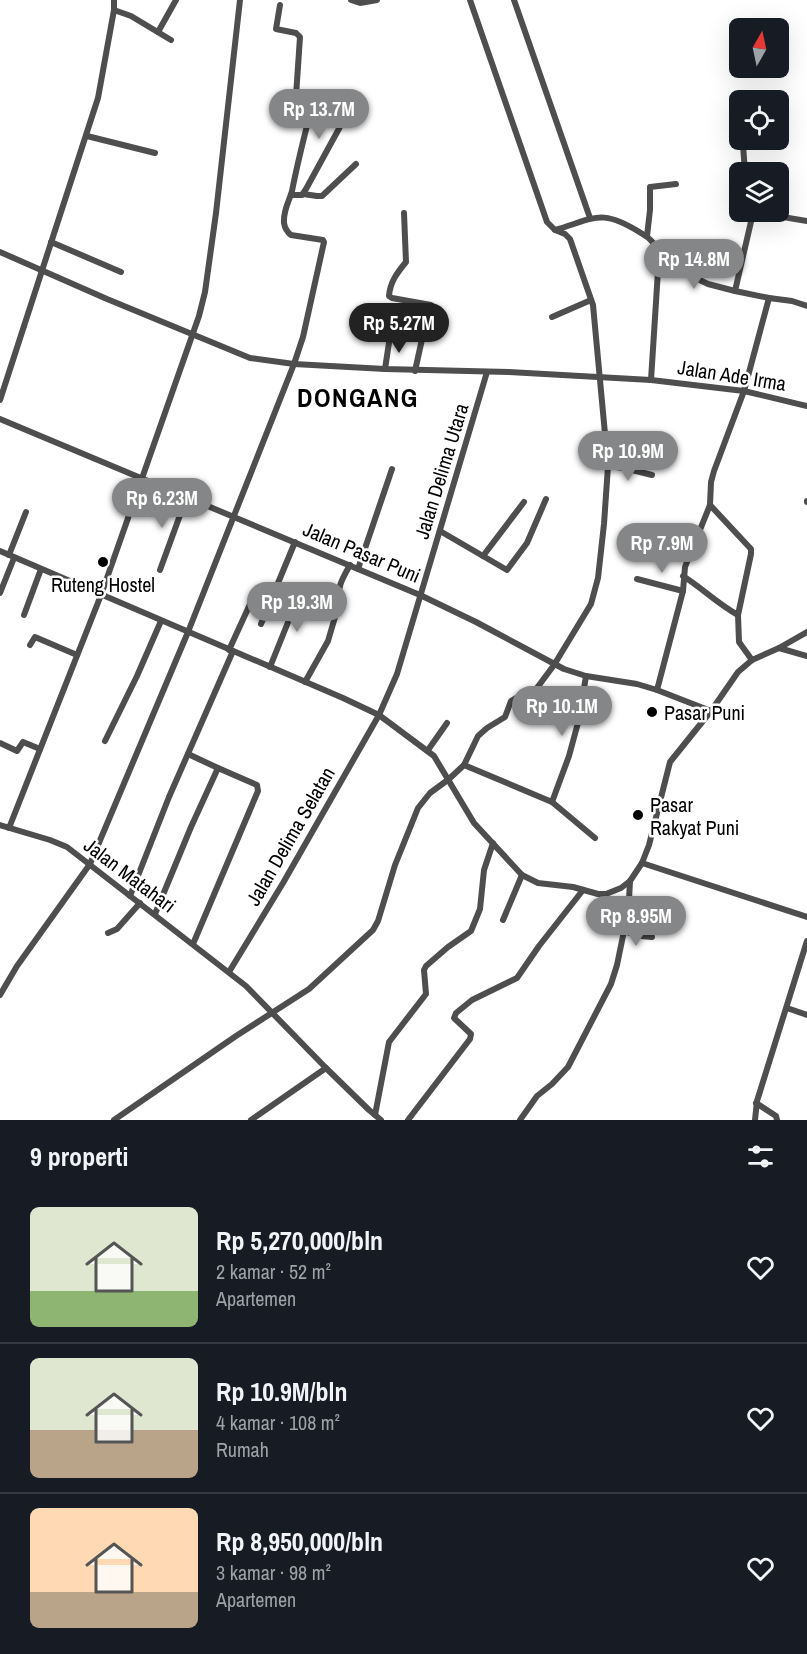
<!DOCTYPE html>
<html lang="id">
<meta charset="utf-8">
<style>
body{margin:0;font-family:"Archivo Narrow",sans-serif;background:#242831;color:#f1f3f6;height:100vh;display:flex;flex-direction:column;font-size:22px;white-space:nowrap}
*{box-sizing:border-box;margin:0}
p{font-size:20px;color:#9ea1a6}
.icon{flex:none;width:33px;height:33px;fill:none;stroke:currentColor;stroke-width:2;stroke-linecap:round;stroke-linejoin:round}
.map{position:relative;height:1120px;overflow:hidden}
.side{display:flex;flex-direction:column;background:#171b24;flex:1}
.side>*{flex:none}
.needle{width:39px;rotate:9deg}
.buttons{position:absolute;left:729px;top:18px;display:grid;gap:12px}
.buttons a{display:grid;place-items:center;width:60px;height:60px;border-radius:9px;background:#171b24;box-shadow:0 6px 24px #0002;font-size:30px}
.price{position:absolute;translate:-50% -51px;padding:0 14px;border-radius:21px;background:#858687;color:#fff;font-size:20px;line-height:39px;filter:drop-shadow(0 2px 3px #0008)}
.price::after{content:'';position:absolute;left:50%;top:36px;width:18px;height:14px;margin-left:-9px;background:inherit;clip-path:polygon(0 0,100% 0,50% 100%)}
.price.selected{background:#222;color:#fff}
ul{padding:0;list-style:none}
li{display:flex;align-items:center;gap:18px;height:150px;padding:0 30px}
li+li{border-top:2px solid #363941}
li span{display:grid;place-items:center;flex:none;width:168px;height:120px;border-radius:9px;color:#555}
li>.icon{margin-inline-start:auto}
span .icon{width:72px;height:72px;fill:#fffc;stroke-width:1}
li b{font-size:26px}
h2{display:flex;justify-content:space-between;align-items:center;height:72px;padding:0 30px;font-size:26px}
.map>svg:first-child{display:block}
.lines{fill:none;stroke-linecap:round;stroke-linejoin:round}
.minor{stroke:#4e4e4e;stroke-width:6}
.poi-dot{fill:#000;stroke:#fff;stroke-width:2}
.labels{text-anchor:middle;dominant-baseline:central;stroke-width:5;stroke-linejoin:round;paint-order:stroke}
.street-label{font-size:20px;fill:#000;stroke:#fff}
.poi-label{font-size:20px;fill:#000;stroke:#fff;text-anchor:start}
.district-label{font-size:26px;font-weight:bold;letter-spacing:1.5px;fill:#000;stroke:#fff}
</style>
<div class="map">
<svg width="807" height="1120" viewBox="0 0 807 1120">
<rect width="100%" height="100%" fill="#fff"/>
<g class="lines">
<g class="minor">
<path d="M351,0L360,3L377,0"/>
<path d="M470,0L547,222L555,230C596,218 601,208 641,233C650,238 657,245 659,255L651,380"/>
<path d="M514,0L590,218"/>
<path d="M114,10L131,16L171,40"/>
<path d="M158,32L176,0"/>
<path d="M87,136L155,153"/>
<path d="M743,145L745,172"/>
<path d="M303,194L317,196H322L356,164"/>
<path d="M291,195H302L306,189L353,103L351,100L314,98"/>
<path d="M753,212L807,221"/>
<path d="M404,213L406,262C397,273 390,282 389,296L392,298L431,305L428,312L415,371"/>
<path d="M753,213L735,291L769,298"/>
<path d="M647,236L650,210V187L676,184"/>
<path d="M51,242L121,272"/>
<path d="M0,252L107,299L250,358L294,364L385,369L509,372L651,380L744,391L807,406"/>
<path d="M658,268L687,274L708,284L735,291"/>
<path d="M552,317L591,300"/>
<path d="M385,369L390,336"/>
<path d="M0,400L98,98L114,10V0"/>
<path d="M0,419L420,595L476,622L564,669L586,676L637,684L657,690L711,711"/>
<path d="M608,466L624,468L652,475"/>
<path d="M807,501V502"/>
<path d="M710,505L751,549V554L738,615"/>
<path d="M440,531L507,570L527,543L546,499"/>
<path d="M0,551L343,698L379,715L434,756L474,823L522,875L538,883L573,887L598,894H606L621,888L630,881L642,863L649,845L670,762L711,711L738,672L752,660L779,648L807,632"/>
<path d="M9,555L26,512"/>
<path d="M483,556L524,502"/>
<path d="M358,569L392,469"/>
<path d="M160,570L187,496"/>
<path d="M683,576C702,588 718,604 738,615L739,642L752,660"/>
<path d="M637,579L683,591"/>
<path d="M0,593L14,558"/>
<path d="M24,615L41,569"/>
<path d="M261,624L295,542"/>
<path d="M30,645L35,637L77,655"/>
<path d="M779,648L807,656"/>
<path d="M229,650L251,602"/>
<path d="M270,667L301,590"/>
<path d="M305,682L328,641L340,600C336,588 344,576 350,565"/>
<path d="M657,690L683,591L685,567L710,505L711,482L714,471L744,391L769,298L792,301L807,306"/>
<path d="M105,741L137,676L161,621"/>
<path d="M0,743L17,751L23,742L40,749"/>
<path d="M428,750L447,723"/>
<path d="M464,765L552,802L595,838"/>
<path d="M552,802L569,756L579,719L586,676"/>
<path d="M0,825L50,840L67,847L246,986L326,1068L369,1110L381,1120"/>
<path d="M9,828L101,595L199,316L205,292L216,213L240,0"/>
<path d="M642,863L807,917"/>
<path d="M130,896L169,797L233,651"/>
<path d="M155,914L191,827L218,768L188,754"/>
<path d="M503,920L522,875"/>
<path d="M624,931L641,936L652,937"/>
<path d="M108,933L117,929L140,903"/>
<path d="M193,944L258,791L257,785L218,768"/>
<path d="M229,972L283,883L379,715L397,674L487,372"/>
<path d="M0,995L17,966L90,864L188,632L294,364L303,337L324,242L323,240L291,235C287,232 285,229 284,223C283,210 289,202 292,191C298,160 306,129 314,98H297L296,96L300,37L296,33L276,29L280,5"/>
<path d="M787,1008L807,1015"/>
<path d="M756,1103L776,1116L777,1120"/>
<path d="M375,1115L389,1042L426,994L424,970L426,966L448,947L471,931L480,909L484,870L493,843"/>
<path d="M114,1120L236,1036L309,989L373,930L378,921L395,865L418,808L430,793L449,779L464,765L478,736L487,728L505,717L511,701L516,698L524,702L531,696L554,665L591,604L598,578L604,524L608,466L593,305L570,239L565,234L555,230"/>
<path d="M251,1120L326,1068"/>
<path d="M408,1120L470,1039L471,1034L454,1018L456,1013L472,1000L517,978L539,946L583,890"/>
<path d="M520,1120L537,1096L552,1084L568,1067L611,984L617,965L624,931L629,900L630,881"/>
<path d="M755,1120L757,1101L807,941"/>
</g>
</g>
<g class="poi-dot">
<circle cx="103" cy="562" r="6"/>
<circle cx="652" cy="712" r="6"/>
<circle cx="638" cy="815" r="6"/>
</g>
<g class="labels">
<g class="street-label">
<text transform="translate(732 375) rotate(9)">Jalan Ade Irma</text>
<text transform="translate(441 471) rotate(-73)">Jalan Delima Utara</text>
<text transform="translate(362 552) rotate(23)">Jalan Pasar Puni</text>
<text transform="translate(290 836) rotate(-60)">Jalan Delima Selatan</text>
<text transform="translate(130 875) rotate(37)">Jalan Matahari</text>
</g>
<g class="poi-label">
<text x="103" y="584" text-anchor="middle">Ruteng Hostel</text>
<text x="664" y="712">Pasar Puni</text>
<text x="650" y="804">Pasar<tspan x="650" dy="23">Rakyat Puni</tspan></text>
</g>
<g class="district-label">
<text x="358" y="397">DONGANG</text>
</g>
</g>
</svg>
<div class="buttons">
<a><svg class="needle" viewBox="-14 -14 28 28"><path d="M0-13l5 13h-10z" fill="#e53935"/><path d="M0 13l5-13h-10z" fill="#9ea1a6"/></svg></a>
<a><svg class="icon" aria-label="locate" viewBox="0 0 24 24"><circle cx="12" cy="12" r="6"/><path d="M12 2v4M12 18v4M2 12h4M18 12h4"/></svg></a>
<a><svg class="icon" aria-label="layers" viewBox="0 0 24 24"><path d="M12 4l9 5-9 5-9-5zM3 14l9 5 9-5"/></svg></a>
</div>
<b class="price" style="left:319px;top:140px">Rp 13.7M</b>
<b class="price" style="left:694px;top:290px">Rp 14.8M</b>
<b class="price selected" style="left:399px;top:354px">Rp 5.27M</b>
<b class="price" style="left:628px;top:482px">Rp 10.9M</b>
<b class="price" style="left:162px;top:529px">Rp 6.23M</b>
<b class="price" style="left:662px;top:574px">Rp 7.9M</b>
<b class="price" style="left:297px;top:633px">Rp 19.3M</b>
<b class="price" style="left:562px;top:737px">Rp 10.1M</b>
<b class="price" style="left:636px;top:947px">Rp 8.95M</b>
</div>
<section class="side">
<h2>9 properti<svg class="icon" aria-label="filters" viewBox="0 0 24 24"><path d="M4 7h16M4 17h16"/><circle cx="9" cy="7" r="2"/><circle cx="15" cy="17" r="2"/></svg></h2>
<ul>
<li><span style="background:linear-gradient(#dfe7d0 70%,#8fb573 0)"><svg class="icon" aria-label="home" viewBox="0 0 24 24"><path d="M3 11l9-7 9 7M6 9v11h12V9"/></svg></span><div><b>Rp 5,270,000/bln</b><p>2 kamar · 52 m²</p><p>Apartemen</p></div><svg class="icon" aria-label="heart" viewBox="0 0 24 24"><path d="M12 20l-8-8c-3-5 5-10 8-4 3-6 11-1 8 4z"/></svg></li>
<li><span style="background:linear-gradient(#dfe7d0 60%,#b9a48a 0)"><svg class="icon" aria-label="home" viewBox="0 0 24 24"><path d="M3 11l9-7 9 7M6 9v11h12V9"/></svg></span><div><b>Rp 10.9M/bln</b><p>4 kamar · 108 m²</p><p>Rumah</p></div><svg class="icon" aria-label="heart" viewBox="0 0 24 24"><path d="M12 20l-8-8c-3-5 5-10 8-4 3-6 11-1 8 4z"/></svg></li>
<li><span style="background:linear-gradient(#ffd9b3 70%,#b9a48a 0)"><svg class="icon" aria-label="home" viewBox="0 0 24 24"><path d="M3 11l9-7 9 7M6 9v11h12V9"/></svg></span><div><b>Rp 8,950,000/bln</b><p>3 kamar · 98 m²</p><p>Apartemen</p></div><svg class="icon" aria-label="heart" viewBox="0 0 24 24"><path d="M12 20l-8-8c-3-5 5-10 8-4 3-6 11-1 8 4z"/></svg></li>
</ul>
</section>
